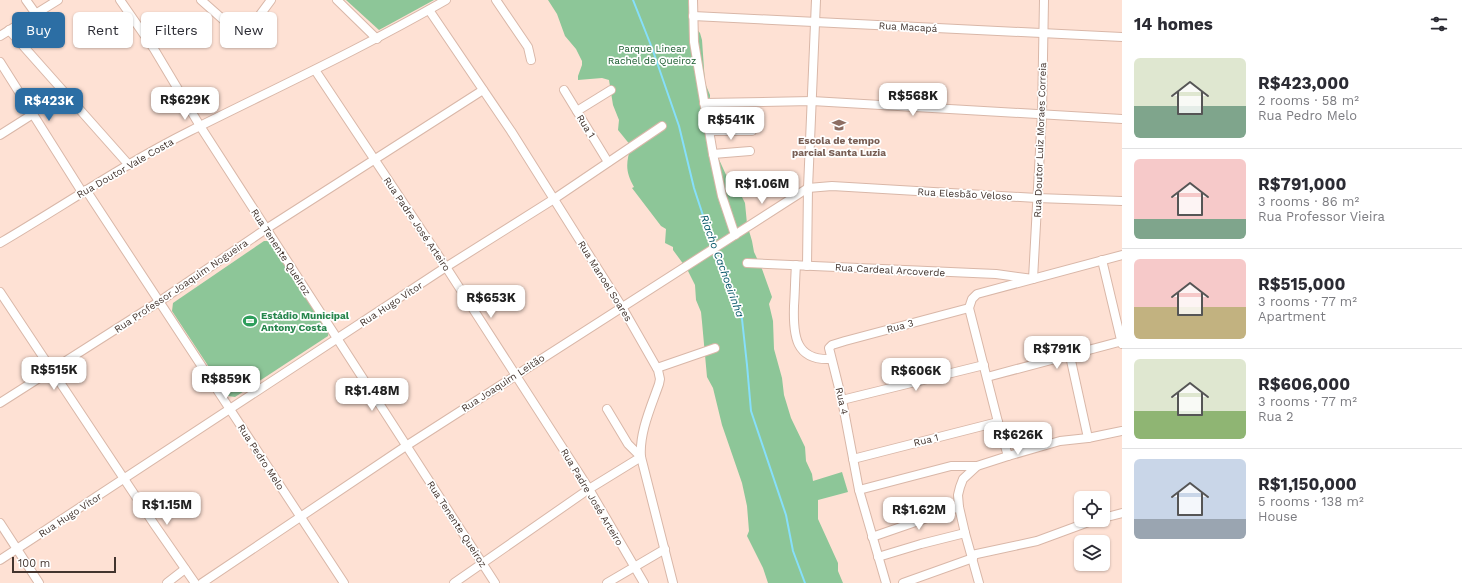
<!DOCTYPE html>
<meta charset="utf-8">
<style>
body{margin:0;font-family:"Work Sans",sans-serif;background:#f7f7f7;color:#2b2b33;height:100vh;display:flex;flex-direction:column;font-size:15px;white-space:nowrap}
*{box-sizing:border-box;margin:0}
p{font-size:13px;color:#7c7c81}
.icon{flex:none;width:22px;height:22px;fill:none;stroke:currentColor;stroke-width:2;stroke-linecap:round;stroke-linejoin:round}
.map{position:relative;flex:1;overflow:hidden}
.panel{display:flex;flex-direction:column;background:#fff;width:340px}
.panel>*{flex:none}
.banner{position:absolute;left:12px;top:12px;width:380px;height:36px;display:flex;gap:8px}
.tools{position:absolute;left:1074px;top:491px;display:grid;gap:8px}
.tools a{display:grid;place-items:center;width:36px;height:36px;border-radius:6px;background:#fff;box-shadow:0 1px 3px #0004;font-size:20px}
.scale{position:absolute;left:12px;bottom:10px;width:104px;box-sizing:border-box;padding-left:4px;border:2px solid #42342e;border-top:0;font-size:11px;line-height:14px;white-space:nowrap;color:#42342e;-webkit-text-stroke:3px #fff;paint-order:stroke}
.price{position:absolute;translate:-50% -34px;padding:0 9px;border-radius:8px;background:#fff;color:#222;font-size:13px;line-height:26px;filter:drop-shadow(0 1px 2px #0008)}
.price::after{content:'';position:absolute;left:50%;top:24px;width:12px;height:9px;margin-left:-6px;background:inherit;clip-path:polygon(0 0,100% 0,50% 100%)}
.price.current{background:#2c6ea4;color:#fff}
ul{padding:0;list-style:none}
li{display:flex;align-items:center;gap:12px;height:100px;padding:0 12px}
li+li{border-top:1px solid #e1e1e2}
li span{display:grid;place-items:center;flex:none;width:112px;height:80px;border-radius:6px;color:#555}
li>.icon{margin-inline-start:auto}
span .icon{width:48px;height:48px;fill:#fffc;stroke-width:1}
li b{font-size:17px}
h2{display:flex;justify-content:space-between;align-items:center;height:48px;padding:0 12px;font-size:17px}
.pill{padding:0 14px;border-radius:6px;background:#fff;box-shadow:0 1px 3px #0004;font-size:14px;line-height:36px}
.pill.current{background:#2c6ea4;color:#fff}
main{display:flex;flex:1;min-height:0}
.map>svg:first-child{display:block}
.green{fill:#8dc698}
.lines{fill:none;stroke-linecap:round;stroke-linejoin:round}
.stream{stroke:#86dffb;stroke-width:2}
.street-casing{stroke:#d9b7a8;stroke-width:10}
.street{stroke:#fff;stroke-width:8}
.labels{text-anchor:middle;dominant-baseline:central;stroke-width:3.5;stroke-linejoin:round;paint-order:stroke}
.street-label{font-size:10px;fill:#42342e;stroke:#fff}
.park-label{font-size:10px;fill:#16592b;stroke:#fff}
.education-label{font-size:10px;font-weight:bold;fill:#785e54;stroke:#fff}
.leisure-label{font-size:10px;font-weight:bold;fill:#27864d;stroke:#fff;text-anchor:start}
.water-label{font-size:11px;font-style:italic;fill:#035567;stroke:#fff}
</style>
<main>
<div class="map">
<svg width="1122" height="583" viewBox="0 0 1122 583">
<rect width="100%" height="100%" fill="#fee1d4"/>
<g class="green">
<path d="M346,0H434L379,30Z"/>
<path d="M548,0H688L691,22L700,33L702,40L705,83L710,95L709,125L717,155L727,177L735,183L745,203L747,224L752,241L754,252L762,269L772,297L769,304L773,321L774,349L782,378L784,395L791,418L805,447L806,461L812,474L813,481L842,472L848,492L818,500V519L838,563V571L843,583H768L763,568L747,536L749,531L747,506L742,483L722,425L713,388L707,377L702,322L701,312L696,300L695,285L687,269L673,250V247L665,243L666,229L661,226L632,188L634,187C625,171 626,163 631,146L618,130L619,120L613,105L609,80L602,78L578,80V76L582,65V61L576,49L565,36L557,14Z"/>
<path d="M264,241H270L329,331L328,336L235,397L228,396L172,311L173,303Z"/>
</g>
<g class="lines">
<g class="stream">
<path d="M633,0L652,48L679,126L694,188L713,246"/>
<path d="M714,251L742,319L747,365L751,411L786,515L793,551L805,583"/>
</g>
<defs>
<g id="street">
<path d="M26,0L36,14"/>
<path d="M120,0L154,49L200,126L495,583"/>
<path d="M201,0L236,31L243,34L251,27L271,0"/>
<path d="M337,0L377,39"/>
<path d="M496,0L528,47L531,60"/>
<path d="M693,0L694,42L713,154L722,196L735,235"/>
<path d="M429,10L511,131L589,255L622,307L658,370L660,379L659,384C651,407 639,433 641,457L673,583"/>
<path d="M693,16L1122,37"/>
<path d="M9,30L129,165"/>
<path d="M0,36L58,0"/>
<path d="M0,62L82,192"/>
<path d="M315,70L446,267L589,489L644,583"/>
<path d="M564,90L608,162"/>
<path d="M704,103L812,101L1122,119"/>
<path d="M577,111L611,90"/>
<path d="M709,131H752"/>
<path d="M0,135L33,114"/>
<path d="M713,154L750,151"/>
<path d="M86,190L344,583"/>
<path d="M0,243C63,206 124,164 190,131C276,88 363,48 446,0"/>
<path d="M1102,260L1122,344"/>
<path d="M747,263L996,274L1033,279L1042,114L1044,0"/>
<path d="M796,265C795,278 795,292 794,306C793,335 795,361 831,359"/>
<path d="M807,266L808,188L816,0"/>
<path d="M0,292L154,524L195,583"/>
<path d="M1070,356L1088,438"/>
<path d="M657,368L715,348"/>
<path d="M987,377L1122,341"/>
<path d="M842,400L984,365"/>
<path d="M0,403L160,301L266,229L483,90"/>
<path d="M1008,456L1060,441L1088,438L1122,431"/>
<path d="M853,459L998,422"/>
<path d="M859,490L951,466H977"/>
<path d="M1103,518L1122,513"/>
<path d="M0,523L39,583"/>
<path d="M872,537L959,507"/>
<path d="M972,555L1037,541L1094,520"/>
<path d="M878,557L921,544L965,533"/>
<path d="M0,560L446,267L554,199L662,126"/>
<path d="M167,583L185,569"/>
<path d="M202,583L406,446L808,188L832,186L1037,198L1122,201"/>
<path d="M454,583L589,489L641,457L628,444L607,409"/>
<path d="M607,583L665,549"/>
<path d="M886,583L859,490L842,400L829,348L832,345L845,341L969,308"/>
<path d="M903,583L973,558"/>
<path d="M979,583L965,533L959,507L958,495L960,487L963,479L977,466L1008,456L998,422L969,308L972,299L977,294L1122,255"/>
</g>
</defs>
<use href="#street" class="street-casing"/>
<use href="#street" class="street"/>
</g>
<defs>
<symbol id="school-bare" viewBox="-9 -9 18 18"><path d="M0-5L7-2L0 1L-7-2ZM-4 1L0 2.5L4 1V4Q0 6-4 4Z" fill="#8d6e63" stroke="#fff" stroke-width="2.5" paint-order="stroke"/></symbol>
<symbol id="stadium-bare" viewBox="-9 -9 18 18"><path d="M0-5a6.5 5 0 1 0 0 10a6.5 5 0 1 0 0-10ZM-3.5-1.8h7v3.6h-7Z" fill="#2e9e5b" stroke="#fff" stroke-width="2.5" paint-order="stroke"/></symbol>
</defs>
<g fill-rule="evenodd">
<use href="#school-bare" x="829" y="115" width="20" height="20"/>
<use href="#stadium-bare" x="240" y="311" width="20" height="20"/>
</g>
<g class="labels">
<g class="street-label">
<text transform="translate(908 27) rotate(3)">Rua Macapá</text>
<text transform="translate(586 126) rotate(58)">Rua 1</text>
<text transform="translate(1040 140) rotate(-88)">Rua Doutor Luiz Moraes Correia</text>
<text transform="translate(125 168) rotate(-30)">Rua Doutor Vale Costa</text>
<text transform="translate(965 194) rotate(3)">Rua Elesbão Veloso</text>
<text transform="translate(417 224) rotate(56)">Rua Padre José Arteiro</text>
<text transform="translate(281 252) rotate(57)">Rua Tenente Queiroz</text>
<text transform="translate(890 270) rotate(3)">Rua Cardeal Arcoverde</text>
<text transform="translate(605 281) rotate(58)">Rua Manoel Soares</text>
<text transform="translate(181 286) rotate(-34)">Rua Professor Joaquim Nogueira</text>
<text transform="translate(391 304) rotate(-33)">Rua Hugo Vítor</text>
<text transform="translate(900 326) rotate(-15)">Rua 3</text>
<text transform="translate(503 383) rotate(-33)">Rua Joaquim Leitão</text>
<text transform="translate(842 401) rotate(77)">Rua 4</text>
<text transform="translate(926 440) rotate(-14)">Rua 1</text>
<text transform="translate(261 457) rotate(57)">Rua Pedro Melo</text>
<text transform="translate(592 497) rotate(59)">Rua Padre José Arteiro</text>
<text transform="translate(70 515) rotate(-33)">Rua Hugo Vítor</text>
<text transform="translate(457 524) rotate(57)">Rua Tenente Queiroz</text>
</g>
<g class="park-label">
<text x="652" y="48">Parque Linear<tspan x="652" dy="12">Rachel de Queiroz</tspan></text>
</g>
<g class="education-label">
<text x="839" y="140">Escola de tempo<tspan x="839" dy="12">parcial Santa Luzia</tspan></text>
</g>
<g class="leisure-label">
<text x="261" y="315">Estádio Municipal<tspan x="261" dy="12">Antony Costa</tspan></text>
</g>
<g class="water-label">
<text transform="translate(722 266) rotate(70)">Riacho Cachoeirinha</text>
</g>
</g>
</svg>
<div class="tools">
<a><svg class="icon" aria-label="locate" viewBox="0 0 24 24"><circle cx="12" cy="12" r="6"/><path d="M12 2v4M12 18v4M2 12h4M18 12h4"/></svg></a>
<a><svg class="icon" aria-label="layers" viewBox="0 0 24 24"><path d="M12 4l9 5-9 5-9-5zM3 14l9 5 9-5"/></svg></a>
</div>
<div class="scale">100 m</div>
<b class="price" style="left:913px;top:117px">R$568K</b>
<b class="price" style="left:185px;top:121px">R$629K</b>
<b class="price current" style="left:49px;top:122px">R$423K</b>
<b class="price" style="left:731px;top:141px">R$541K</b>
<b class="price" style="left:762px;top:205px">R$1.06M</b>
<b class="price" style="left:491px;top:319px">R$653K</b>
<b class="price" style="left:1057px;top:370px">R$791K</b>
<b class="price" style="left:54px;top:391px">R$515K</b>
<b class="price" style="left:916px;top:392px">R$606K</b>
<b class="price" style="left:226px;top:400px">R$859K</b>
<b class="price" style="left:372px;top:412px">R$1.48M</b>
<b class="price" style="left:1018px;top:456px">R$626K</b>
<b class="price" style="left:167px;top:526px">R$1.15M</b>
<b class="price" style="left:919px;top:531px">R$1.62M</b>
<div class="banner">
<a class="pill current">Buy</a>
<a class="pill">Rent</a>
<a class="pill">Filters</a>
<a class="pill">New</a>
</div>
</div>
<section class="panel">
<h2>14 homes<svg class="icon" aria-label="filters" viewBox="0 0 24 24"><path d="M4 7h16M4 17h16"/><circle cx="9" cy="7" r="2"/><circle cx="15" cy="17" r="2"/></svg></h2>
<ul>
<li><span style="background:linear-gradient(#dfe7d0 60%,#7fa58c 0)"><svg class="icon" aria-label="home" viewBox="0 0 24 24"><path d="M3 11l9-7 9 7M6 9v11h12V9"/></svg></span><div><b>R$423,000</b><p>2 rooms · 58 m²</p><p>Rua Pedro Melo</p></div></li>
<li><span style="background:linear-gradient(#f6c9c9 75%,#7fa58c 0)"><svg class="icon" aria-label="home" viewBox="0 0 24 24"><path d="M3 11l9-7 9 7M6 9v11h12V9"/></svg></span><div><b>R$791,000</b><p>3 rooms · 86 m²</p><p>Rua Professor Vieira</p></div></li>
<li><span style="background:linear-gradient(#f6c9c9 60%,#c2b280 0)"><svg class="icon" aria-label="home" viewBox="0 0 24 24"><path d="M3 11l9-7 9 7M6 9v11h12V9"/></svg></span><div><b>R$515,000</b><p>3 rooms · 77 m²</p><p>Apartment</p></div></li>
<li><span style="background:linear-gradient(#dfe7d0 65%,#8fb573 0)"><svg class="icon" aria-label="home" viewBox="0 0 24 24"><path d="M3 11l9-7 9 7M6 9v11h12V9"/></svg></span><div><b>R$606,000</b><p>3 rooms · 77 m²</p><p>Rua 2</p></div></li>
<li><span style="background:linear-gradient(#c9d6e8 75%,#9aa5b1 0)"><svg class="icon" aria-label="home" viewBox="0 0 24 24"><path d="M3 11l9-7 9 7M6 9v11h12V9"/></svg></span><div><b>R$1,150,000</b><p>5 rooms · 138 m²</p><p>House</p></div></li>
</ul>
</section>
</main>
